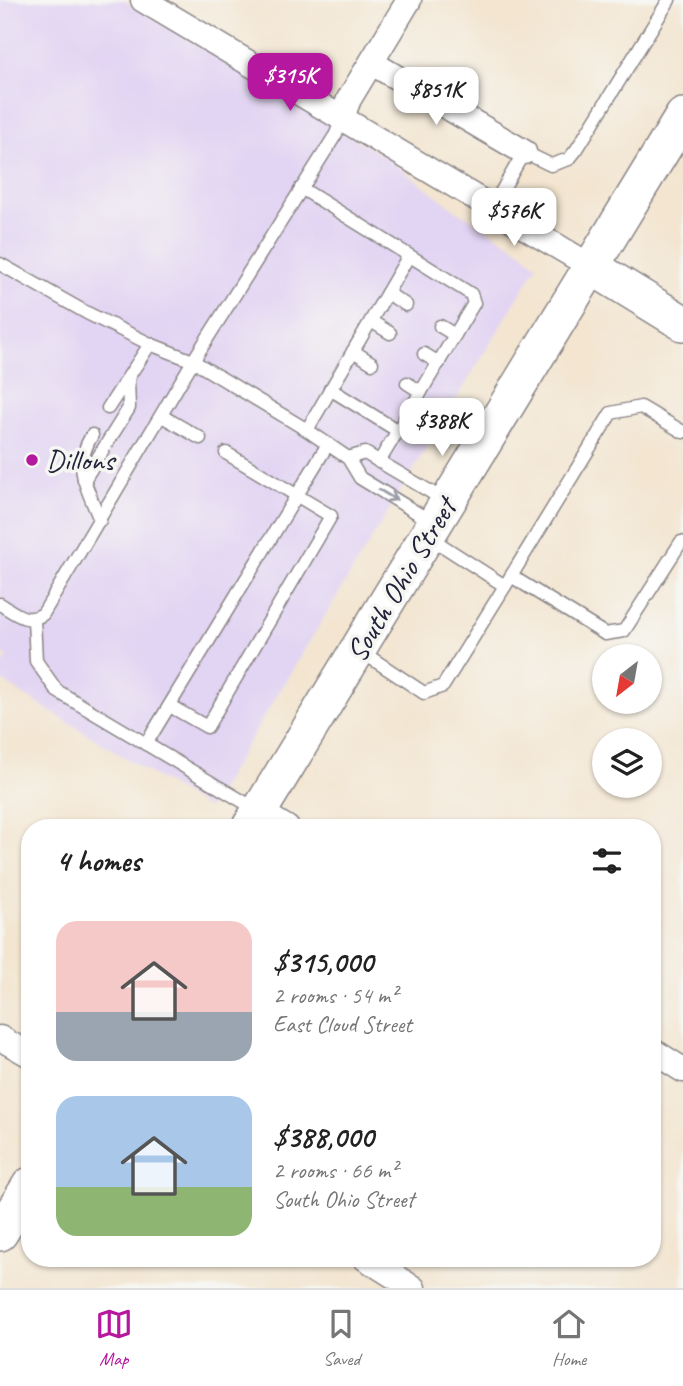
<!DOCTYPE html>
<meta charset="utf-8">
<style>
body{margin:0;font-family:Caveat,sans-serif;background:#f6f6f6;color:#222;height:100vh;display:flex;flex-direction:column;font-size:26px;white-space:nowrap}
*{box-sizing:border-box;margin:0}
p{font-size:23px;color:#767676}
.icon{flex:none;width:38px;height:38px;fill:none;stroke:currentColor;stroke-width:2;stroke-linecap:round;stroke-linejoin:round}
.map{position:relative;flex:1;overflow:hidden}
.panel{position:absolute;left:21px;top:819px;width:640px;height:448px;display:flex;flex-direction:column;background:#fff;border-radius:28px;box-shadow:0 2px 5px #0004}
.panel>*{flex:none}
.needle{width:46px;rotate:211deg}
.controls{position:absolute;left:592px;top:644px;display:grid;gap:14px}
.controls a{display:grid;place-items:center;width:70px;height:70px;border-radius:50%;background:#fff;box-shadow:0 2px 5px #0004;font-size:35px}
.price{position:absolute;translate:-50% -60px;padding:0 16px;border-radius:14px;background:#fff;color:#222;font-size:23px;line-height:46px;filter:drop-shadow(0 2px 4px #0008)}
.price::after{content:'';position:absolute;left:50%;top:42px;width:21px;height:16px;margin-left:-10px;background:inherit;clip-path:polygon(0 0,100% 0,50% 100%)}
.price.current{background:#b5179e;color:#fff}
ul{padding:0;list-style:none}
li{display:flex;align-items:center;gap:21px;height:175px;padding:0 35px}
li span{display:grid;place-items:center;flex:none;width:196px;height:140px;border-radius:21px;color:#555}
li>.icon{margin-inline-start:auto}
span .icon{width:84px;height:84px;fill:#fffc;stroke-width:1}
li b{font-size:30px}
h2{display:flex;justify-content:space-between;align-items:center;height:84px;padding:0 35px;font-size:30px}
.dock{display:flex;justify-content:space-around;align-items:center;height:98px;border-top:2px solid #e0e0e0;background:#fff;font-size:19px;color:#767676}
.dock a{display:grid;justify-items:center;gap:4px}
.dock .current{color:#b5179e}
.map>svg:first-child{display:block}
.built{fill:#e2d4f3}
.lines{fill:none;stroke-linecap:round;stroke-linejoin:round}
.lane-casing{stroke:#8a8486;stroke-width:15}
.street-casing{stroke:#8a8486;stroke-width:27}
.secondary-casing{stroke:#8a8486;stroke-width:38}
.lane{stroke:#fff;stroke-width:12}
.street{stroke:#fff;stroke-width:24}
.secondary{stroke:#fff;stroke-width:35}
.oneway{stroke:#9c9ca7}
.poi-dot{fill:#b5179e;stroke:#f6f6f2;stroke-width:2.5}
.labels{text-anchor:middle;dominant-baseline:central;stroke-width:7;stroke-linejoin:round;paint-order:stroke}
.poi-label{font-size:30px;fill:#22223b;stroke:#f6f6f2;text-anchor:start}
.street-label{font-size:30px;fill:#22223b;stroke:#f6f6f2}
</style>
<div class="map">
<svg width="683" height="1288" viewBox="0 0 683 1288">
<rect width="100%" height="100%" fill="#f6f6f2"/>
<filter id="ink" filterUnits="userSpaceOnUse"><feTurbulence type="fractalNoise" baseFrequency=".0143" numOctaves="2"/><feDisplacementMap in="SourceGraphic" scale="14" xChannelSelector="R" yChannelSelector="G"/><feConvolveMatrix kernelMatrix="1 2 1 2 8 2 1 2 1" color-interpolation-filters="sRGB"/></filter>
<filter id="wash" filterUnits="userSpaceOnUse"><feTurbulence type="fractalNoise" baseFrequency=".00686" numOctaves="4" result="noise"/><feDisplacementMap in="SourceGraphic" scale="28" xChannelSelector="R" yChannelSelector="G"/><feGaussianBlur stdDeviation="1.57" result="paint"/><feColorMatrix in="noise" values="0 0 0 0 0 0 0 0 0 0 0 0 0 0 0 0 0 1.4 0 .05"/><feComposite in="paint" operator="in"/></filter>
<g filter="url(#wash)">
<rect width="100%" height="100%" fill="#f3e5d0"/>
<path class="built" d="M0,0H123L384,156L453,208L523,252L537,266L208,809L0,680V667L8,657L0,652Z"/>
</g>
<g filter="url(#ink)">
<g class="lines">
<defs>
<g id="lane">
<path d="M301,188L471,294L474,303L379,462"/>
<path d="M492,208L524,152L551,165L569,159L577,149L669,0"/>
<path d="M0,264L87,313L150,344L193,361L307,430L348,458L360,478L432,522"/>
<path d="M387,293L406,305"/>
<path d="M371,321L390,333"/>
<path d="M440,326L455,335"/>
<path d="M353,351L372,363"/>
<path d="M424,354L439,363"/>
<path d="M407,383L421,392"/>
<path d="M330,389L398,431"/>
<path d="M108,408L150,344"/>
<path d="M162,416L200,438"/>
<path d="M307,430L408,257"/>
<path d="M92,435C72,468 87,487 100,520"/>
<path d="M348,458L365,453L446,501"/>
<path d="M84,480L129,408L128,380"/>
<path d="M511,576L605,634L624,631L681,542"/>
<path d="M505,586L611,413L641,407L683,432"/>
<path d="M0,604C15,613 27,625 43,614L193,361L336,134L342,117"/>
<path d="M34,619L36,661L57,691L259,811"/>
<path d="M359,650L424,693L443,686L505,586L429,537"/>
<path d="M170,706L207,727L331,516L226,453"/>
<path d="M146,744L328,444"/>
</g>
<g id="street">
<path d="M143,0L592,267"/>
<path d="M372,63L524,152"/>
<path d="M342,117L349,99L409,0"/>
<path d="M259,811L287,828"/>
<path d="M0,1038L30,1055"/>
<path d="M653,1051L683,1070"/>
<path d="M365,1258L413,1288"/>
</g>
<g id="secondary">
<path d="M592,267L683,323"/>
<path d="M249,828L683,116"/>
<path d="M0,1233L30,1185"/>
</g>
</defs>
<use href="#lane" class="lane-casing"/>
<use href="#street" class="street-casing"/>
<use href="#secondary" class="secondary-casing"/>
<use href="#lane" class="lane"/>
<use href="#street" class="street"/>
<use href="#secondary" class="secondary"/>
</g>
<defs><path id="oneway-shaft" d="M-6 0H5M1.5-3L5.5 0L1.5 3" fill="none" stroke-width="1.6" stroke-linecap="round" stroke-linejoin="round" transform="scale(1.75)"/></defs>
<use class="oneway" href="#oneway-shaft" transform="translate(388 495) rotate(31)"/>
</g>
<circle class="poi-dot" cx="32" cy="460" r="7"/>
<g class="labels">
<g class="poi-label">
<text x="46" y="460">Dillons</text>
</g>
<g class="street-label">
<text transform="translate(401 580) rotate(-59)">South Ohio Street</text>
</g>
</g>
</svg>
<div class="controls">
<a><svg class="needle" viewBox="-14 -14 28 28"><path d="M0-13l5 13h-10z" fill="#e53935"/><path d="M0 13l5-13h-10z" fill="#767676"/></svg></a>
<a><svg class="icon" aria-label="layers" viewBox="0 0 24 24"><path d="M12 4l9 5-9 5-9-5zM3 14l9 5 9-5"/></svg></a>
</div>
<b class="price current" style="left:290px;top:113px">$315K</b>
<b class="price" style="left:436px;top:127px">$851K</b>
<b class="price" style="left:514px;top:248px">$576K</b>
<b class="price" style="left:442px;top:458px">$388K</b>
<section class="panel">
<h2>4 homes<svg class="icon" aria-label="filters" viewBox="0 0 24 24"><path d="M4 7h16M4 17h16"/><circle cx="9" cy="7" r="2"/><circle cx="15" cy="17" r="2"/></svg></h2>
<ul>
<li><span style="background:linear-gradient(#f6c9c9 65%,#9aa5b1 0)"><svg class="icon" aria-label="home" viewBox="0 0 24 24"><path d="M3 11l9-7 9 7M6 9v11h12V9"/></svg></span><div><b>$315,000</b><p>2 rooms · 54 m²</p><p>East Cloud Street</p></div></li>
<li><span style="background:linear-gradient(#a9c7e8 65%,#8fb573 0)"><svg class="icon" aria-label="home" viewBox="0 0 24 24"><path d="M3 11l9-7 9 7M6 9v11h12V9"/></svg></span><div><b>$388,000</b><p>2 rooms · 66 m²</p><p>South Ohio Street</p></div></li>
</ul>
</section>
</div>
<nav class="dock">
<a class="current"><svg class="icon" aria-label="map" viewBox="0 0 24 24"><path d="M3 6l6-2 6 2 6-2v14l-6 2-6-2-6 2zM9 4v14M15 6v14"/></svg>Map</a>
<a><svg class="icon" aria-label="saved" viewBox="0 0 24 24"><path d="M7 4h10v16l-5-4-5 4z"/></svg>Saved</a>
<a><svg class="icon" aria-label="home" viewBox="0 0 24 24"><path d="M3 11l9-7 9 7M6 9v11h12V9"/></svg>Home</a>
</nav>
